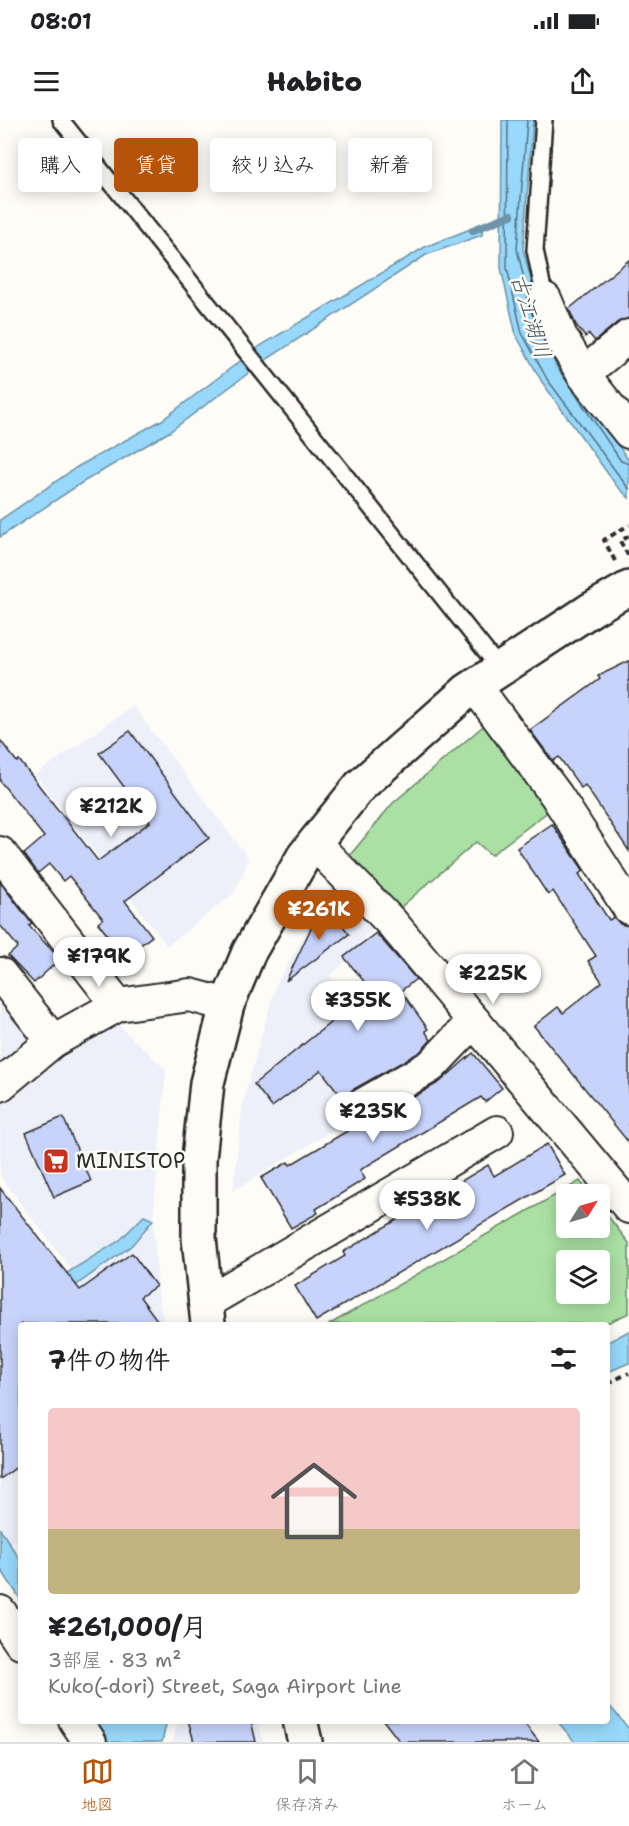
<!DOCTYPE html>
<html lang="ja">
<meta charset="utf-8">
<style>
body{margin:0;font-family:"Shantell Sans","Klee One",sans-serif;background:#f2f2f2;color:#202124;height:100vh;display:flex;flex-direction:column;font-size:22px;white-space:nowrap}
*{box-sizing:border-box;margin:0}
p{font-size:20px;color:#757577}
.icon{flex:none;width:33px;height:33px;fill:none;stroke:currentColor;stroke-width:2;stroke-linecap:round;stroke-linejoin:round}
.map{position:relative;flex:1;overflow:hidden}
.panel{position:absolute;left:18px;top:1202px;width:592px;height:402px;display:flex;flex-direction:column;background:#fff;border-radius:6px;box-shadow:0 3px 15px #0003}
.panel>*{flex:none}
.banner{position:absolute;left:18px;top:18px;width:594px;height:54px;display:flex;gap:12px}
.needle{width:39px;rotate:53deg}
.buttons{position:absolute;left:556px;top:1064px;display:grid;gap:12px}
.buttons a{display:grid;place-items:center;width:54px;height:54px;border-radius:6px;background:#fff;box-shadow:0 3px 15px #0003;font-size:30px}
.price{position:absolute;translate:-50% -51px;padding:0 14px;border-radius:21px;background:#fff;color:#222;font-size:20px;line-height:39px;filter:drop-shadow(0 2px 3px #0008)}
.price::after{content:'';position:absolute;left:50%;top:36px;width:18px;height:14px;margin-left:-9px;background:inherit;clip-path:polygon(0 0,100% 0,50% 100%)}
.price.on{background:#b45309;color:#fff}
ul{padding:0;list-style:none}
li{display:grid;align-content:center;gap:12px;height:318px;padding:0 30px}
li span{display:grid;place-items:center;height:186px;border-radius:6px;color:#555}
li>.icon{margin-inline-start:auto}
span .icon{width:108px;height:108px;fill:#fffc;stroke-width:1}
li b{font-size:26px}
h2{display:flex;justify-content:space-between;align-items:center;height:72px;padding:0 30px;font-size:26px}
.pill{padding:0 21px;border-radius:6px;background:#fff;box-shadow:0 3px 15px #0003;font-size:21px;line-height:54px}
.pill.on{background:#b45309;color:#fff}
.status{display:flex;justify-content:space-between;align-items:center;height:42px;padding:0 30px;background:#fff;direction:ltr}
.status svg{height:16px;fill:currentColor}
header{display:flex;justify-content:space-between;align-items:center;height:78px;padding:0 30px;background:#fff;font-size:27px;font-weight:800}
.tabs{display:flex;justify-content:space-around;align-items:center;height:84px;border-top:2px solid #e0e0e0;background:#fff;font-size:16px;color:#757577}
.tabs a{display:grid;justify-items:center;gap:3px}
.tabs .on{color:#b45309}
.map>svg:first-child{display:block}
.built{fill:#edf0f8}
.green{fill:#aae0a3;stroke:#6a8667;stroke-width:1.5;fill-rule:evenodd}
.water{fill:#98d8fa;stroke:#6c93a7;stroke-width:1.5}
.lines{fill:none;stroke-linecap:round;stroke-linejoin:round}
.shore{stroke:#57707e;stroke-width:1.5}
.stream{stroke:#6c93a7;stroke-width:8}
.building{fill:#c7d3fb;stroke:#2b2b2b;stroke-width:1.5}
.service-casing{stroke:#2b2b2b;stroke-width:20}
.minor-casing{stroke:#2b2b2b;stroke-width:36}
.primary-casing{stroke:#2b2b2b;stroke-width:38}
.path{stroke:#2b2b2b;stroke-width:4;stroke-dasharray:6 4.5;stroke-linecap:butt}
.service{stroke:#fdfcf7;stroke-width:15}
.minor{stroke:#fdfcf7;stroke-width:32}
.primary{stroke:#fdfcf7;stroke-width:33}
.labels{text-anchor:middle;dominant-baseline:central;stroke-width:5;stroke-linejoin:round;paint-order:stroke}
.poi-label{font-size:21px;fill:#2b2b2b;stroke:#fdfcf7;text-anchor:start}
.water-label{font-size:22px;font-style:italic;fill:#46565f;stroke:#fdfcf7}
</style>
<div class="status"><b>08:01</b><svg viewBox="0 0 49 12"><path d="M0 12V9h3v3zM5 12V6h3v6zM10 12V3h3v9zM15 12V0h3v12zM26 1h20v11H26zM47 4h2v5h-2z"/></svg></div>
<header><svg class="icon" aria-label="menu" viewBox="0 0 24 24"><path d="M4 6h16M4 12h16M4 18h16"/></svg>Habito<svg class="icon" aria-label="share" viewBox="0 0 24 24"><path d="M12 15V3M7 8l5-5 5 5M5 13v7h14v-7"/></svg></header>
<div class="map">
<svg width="629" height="1622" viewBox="0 0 629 1622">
<rect width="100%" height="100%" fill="#fdfcf7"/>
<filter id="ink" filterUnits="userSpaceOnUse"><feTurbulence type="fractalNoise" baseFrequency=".0167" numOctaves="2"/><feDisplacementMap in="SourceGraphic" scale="12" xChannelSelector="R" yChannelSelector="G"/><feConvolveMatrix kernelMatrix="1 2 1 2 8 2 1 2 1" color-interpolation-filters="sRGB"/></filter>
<g filter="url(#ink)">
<g class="built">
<path d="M133,586L249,739L234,773L167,826L35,655Z"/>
<path d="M346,740L394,793L359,822L361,828L330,856L402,968L233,1071L243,982L276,865Z"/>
<path d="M0,869L35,913L0,941Z"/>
<path d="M117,904L166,949L153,1100L159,1181L164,1204H21V1416L0,1431V1216L77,1157L0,1056V977L61,926Z"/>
<path d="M178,1600L258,1601L263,1622H173Z"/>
</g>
<g class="green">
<path d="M489,601L550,690L491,735L476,722L394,793L346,740L393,683Z"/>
<path d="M580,1061L590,1074H567V1107H600V1086L629,1123V1193L605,1204H330ZM567,1140H600V1173H567Z"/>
</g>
<g class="water">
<path d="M502,0H533L523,129L539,191L561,243L629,341V378L616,365L542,262L516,215L501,148Z"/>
<path d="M483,104L482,115L426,135L269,238L169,312L83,362L0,417V400L77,347L162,300L260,226L425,127Z"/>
<path d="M144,1096L153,1100L131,1126L16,1208L5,1191L119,1121Z"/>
<path d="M629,1211V1243L608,1252V1222Z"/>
<path d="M0,1409L21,1441V1480L0,1448Z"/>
<path d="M608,1584L629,1609V1622H575L557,1601L608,1600Z"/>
<path d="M94,1601H167L162,1622H109Z"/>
</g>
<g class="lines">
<g class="shore">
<path d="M508,0L507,148L522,213L547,259L629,369"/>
<path d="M527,0L517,129L528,175"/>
<path d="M550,233L557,247L621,341L629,344"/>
</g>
<path class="stream" d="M473,110L511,95"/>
</g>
<g class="building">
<path d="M629,140V198L618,202L595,221L589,214L585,217L576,205L569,189Z"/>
<path d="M629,541V731L585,665L581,668L559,637L553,641L530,610L600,559L598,556Z"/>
<path d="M130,611L209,718L125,781L152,816L125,837L98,803L103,799L69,756L63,761L49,744L38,753L24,734L44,717L0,661V620L17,642L19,640L98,741L150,702L99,633Z"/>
<path d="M552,704L584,751L579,754L609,800L614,797L620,804L629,806V1023L534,906L558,887L563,893L602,862L588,841L596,836L553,771L548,775L517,728Z"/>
<path d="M0,762L32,804L29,806L60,839L34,863L8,836L18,827L0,805Z"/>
<path d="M332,791L349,814L286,861L312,806Z"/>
<path d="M376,813L416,859L401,871L428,909L425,911L431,920L420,932L352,970L344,980L321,950L272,987L254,964L371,870L344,837Z"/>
<path d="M473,933L502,968L485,982L481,977L360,1050L365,1059L316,1089L318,1093L291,1108L261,1058L288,1042L290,1045L359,1004L370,1002L440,962Z"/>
<path d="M63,997L91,1061L54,1077L26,1013Z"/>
<path d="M547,1024L565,1055L316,1201L295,1166L345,1136L343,1132L488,1045L494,1056Z"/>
<path d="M0,1068L80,1170L132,1133L156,1166L140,1177L160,1204H21V1344L0,1359Z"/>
<path d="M188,1600H251L256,1622H194Z"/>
<path d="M383,1600H522L539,1622H400Z"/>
</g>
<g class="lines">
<defs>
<g id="service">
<path d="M61,0L500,549"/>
<path d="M544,0L535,130L545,179"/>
</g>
<g id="minor">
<path d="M545,179L561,217L583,254"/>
<path d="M629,216L583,254L629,312"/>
<path d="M475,566L556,675L629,788"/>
<path d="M314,723L392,803L629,1087"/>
<path d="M0,733L118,885"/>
<path d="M0,854L53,921"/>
<path d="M0,965L53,921L118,885L190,875L227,885"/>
<path d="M361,986L431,946L474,901"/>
<path d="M205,1183L497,1012"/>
<path d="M0,1492L21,1523"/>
<path d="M75,1600L90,1622"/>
</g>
<g id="primary">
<path d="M208,1204L199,1118V1039L207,963L227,885L249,832L304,736L360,666L467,571L592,489L629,468"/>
<path d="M300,1600L305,1622"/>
</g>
</defs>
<use href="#service" class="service-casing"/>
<use href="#minor" class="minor-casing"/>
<use href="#primary" class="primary-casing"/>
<g class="path">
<path d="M629,416L620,421L629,437"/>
<path d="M615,441L604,420L629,405"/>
<path d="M608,1263L629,1253"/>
</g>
<use href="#service" class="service"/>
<use href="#minor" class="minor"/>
<use href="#primary" class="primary"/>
</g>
</g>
<defs>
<symbol id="supermarket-square" viewBox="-11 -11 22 22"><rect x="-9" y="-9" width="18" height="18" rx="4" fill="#c8321e" stroke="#fdfcf7"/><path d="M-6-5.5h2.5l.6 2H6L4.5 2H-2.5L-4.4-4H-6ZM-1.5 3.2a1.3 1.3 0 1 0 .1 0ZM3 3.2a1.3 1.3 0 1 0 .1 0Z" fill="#fff"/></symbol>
</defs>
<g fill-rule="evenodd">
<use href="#supermarket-square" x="41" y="1026" width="30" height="30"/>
</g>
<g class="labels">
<g class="poi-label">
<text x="76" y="1041">MINISTOP</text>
</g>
<g class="water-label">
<text transform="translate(531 196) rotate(73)">古江湖川</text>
</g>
</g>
</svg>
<div class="buttons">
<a><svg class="needle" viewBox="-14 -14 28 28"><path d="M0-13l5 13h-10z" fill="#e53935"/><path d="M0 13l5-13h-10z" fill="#757577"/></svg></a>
<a><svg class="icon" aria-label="layers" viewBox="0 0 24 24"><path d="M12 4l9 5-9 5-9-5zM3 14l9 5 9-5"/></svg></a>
</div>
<b class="price" style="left:111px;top:718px">¥212K</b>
<b class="price on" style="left:319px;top:821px">¥261K</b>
<b class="price" style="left:99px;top:868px">¥179K</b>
<b class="price" style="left:493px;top:885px">¥225K</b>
<b class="price" style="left:358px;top:912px">¥355K</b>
<b class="price" style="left:373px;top:1023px">¥235K</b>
<b class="price" style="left:427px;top:1111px">¥538K</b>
<div class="banner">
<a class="pill">購入</a>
<a class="pill on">賃貸</a>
<a class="pill">絞り込み</a>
<a class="pill">新着</a>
</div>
<section class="panel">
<h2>7件の物件<svg class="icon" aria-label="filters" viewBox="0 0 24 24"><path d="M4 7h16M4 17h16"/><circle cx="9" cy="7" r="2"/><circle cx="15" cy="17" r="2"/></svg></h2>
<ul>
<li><span style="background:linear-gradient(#f6c9c9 65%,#c2b280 0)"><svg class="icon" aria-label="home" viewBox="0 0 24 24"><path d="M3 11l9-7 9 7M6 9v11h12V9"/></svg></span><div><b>¥261,000/月</b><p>3部屋 · 83 m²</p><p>Kuko(-dori) Street, Saga Airport Line</p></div></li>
</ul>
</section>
</div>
<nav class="tabs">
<a class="on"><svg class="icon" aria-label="map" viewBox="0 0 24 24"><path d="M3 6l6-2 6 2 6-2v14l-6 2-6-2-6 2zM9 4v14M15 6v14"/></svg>地図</a>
<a><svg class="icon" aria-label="saved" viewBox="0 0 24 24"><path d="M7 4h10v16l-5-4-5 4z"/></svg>保存済み</a>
<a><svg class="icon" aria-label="home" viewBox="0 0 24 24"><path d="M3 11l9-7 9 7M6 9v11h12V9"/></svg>ホーム</a>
</nav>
